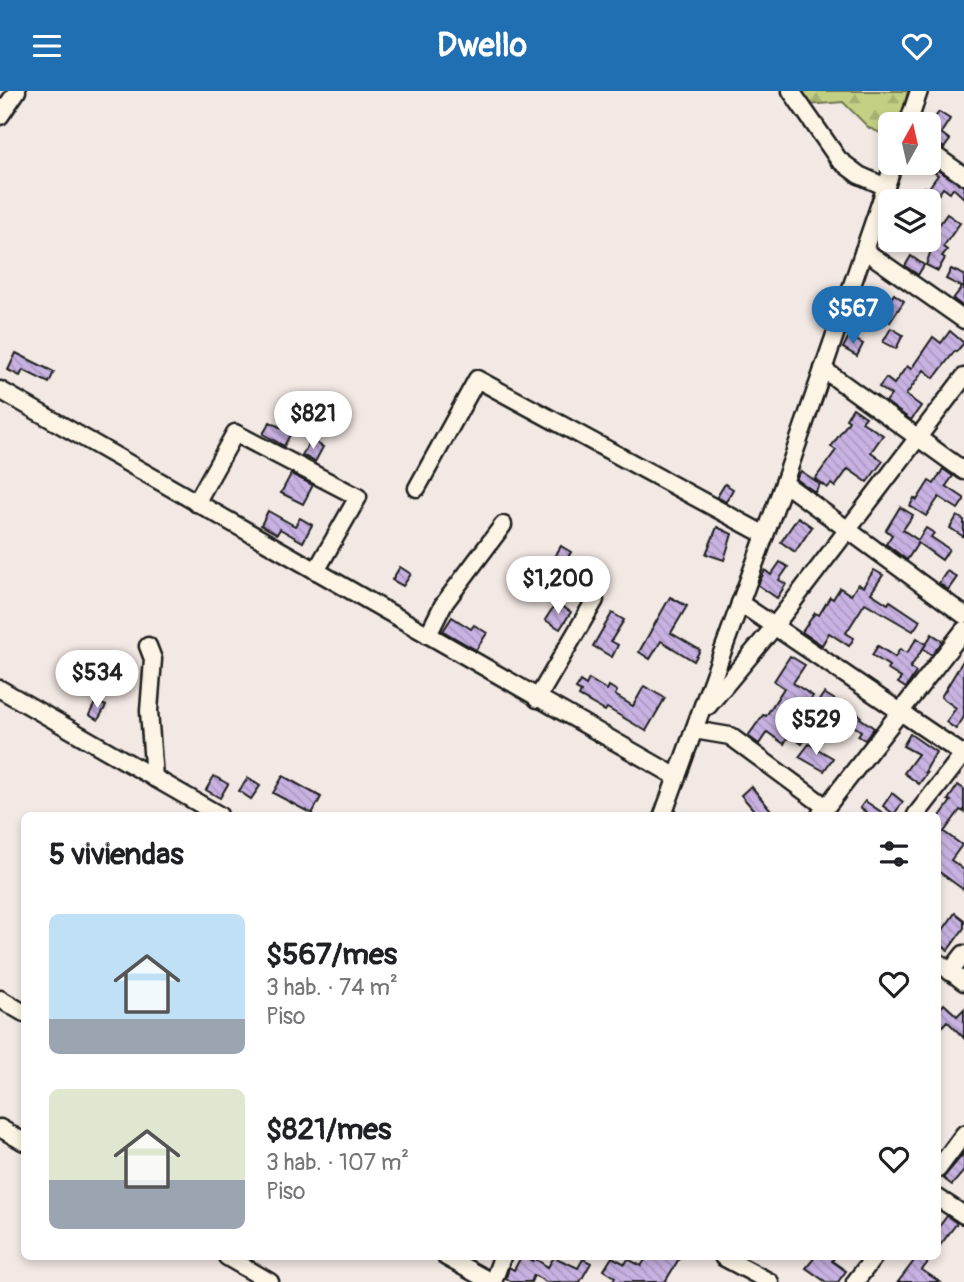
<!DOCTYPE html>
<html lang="es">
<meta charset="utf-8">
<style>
body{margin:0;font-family:Pangolin,sans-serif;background:#f2f2f2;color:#202124;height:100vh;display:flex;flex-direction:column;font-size:26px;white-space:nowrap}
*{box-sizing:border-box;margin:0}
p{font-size:23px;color:#757577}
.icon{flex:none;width:38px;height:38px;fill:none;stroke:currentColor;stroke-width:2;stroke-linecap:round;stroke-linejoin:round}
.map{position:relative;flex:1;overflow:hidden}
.drawer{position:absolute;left:21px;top:721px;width:920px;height:448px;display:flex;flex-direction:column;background:#fff;border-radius:10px;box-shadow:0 4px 10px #0003}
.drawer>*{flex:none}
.needle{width:46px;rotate:8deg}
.tools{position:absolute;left:878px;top:21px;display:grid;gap:14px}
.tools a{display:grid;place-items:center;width:63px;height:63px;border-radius:10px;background:#fff;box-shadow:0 4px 10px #0003;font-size:35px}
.price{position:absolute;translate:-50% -60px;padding:0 16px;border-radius:24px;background:#fff;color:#222;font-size:23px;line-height:46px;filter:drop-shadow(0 2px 4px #0008)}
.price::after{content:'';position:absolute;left:50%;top:42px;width:21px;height:16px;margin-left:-10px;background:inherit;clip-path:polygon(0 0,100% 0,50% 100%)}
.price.active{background:#1f6fb2;color:#fff}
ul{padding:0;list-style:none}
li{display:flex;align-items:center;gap:21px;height:175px;padding:0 28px}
li span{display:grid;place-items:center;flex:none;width:196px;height:140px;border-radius:10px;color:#555}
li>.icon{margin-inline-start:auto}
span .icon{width:84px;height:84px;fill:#fffc;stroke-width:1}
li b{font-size:30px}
h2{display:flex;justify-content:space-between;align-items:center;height:84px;padding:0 28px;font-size:30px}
header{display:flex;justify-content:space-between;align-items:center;height:91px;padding:0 28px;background:#1f6fb2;color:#fff;font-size:32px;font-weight:700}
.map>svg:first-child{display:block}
.forest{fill:url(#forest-firs);stroke:#707650;stroke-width:2}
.building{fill:url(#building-back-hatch);stroke:#1c1c1c;stroke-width:2}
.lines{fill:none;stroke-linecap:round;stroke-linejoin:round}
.minor-casing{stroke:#1c1c1c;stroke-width:21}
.minor{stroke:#fcf5e5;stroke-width:16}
</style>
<header><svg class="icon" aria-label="menu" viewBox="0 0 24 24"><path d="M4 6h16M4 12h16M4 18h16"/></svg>Dwello<svg class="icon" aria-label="heart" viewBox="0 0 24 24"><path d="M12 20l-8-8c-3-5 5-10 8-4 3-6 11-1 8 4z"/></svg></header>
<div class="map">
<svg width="964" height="1191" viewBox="0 0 964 1191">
<defs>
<pattern id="forest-firs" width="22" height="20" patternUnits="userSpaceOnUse" patternTransform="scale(1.75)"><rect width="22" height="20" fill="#c3d084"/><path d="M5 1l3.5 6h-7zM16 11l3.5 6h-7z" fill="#a7b271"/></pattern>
<pattern id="building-back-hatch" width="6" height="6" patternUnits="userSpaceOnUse" patternTransform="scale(1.75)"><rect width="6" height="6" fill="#c8b2e2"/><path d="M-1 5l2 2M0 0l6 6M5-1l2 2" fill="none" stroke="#ab98c1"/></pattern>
</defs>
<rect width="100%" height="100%" fill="#f2e8e4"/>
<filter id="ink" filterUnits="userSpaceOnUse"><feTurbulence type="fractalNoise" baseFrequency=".0143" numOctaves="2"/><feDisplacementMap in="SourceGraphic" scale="14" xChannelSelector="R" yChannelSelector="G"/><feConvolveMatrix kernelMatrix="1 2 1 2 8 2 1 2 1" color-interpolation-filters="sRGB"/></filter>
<g filter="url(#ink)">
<path class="forest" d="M788,0H908L899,33H891V41L885,44L869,37L843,11L808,14Z"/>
<g class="building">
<path d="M939,21L950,28L941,42L950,49L944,57L929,45V39L936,31L933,29Z"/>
<path d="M937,79L964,95V107L953,97L950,102L943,97L931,114L929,110H916L925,96L928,98L938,84L935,82Z"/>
<path d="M947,123L960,132L943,156L947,159L942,165L945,167L938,180L926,174L932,156L925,153Z"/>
<path d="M888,149H917L911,160Z"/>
<path d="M911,165L924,174L918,184L905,175Z"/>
<path d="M951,178L964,184V216L953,208L962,196L946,188Z"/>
<path d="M894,203L904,210L890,231L880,224Z"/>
<path d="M891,237L903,244L896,258L883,251Z"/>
<path d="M950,240L964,252L956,261L955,260L934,287L924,279L906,304L921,315L911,329L886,311L891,304L879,296L886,287L894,293L907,275L911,278L933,246L941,252Z"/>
<path d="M849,245L863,253L857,265L843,257Z"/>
<path d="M16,262L54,281L49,292L23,279L20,285L8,279Z"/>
<path d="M853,317L866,326L862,331L883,344L871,361L883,370L867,391L848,378L835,396L831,393L827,397L815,388L836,359L831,356L849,330L846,328Z"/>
<path d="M270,331L291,342L284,355L263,343Z"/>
<path d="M311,349L323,356L315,371L302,364Z"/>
<path d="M943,378L953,385L946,395L964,407V409L958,418L939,406L926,425L910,415L914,407L917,409L929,390L934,393Z"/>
<path d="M801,380L820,393L815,401L796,388Z"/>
<path d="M291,383L313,394L303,413L281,402Z"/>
<path d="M725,393L733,398L726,411L717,406Z"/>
<path d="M900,416L913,424L903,439L918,449L926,437L934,442L931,446L949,458L942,469L918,452L907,469L886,453L892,444L886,439Z"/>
<path d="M268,420L295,435L300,427L312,434L303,451L280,438L277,443L261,434Z"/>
<path d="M957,425L964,429V446L950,437Z"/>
<path d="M798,426L812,436L795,461L781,451Z"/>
<path d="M717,436L732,443L724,469L706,463Z"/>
<path d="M561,455L571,461L559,482L549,476Z"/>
<path d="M780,471L788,476L779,489L786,493L777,507L758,494L765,479L771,484Z"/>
<path d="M400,476L411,483L403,495L392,489Z"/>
<path d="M874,479L883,484L871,502L888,513L890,510L920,530L913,540L865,512L846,542L854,547L849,555L829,542L822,554L802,541L815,522L819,524L830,506L833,508L840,497L851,504L858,493L863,496Z"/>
<path d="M947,480L957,486L948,499L939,492Z"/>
<path d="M670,506L687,515L671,542L700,559L694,570L661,550L650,568L639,561Z"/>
<path d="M556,512L571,521L560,538L545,529Z"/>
<path d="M612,522L624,529L611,550L618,554L612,566L593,555Z"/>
<path d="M452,526L471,538L474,534L487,542L476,559L443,540Z"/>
<path d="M932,543L943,550L932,564L923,558Z"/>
<path d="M917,547L926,553L910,577L916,581L906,597L898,592L901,587L887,578L889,575L872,564L878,555L895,566L900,558L907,562Z"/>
<path d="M790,565L805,574L793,592L813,605L798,626L813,637L802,653L789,644L784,653L767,641L759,653L748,645L763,624L766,625L784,597L774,590Z"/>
<path d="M964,568V626L956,638L946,631L956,617L941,606Z"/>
<path d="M589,588L607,599L609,595L617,600L615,604L633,615L644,595L665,607L646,640L607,617L605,620L579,605L581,601L576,598L580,590L586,594Z"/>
<path d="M824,602L861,625L860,627L874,637L865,649L858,645L861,640L830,619L827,623L816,614Z"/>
<path d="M96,610L106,615L98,629L89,624Z"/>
<path d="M910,643L936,661L925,681L927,682L919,693L904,682L918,663L903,655Z"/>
<path d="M809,653L833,667L824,680L799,666Z"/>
<path d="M214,685L228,693L220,707L206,699Z"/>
<path d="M283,685L321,706L312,723L273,702Z"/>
<path d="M248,687L260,695L251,708L239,700Z"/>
<path d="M958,694L964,698V721L960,719L944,741L962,754L951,769L964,779V799L938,780V728L951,710L948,709Z"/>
<path d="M751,695L775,724H758L741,704Z"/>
<path d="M892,702L903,711L894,723L883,715Z"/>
<path d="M865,710L886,724H870L860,717Z"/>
<path d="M955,822L964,829V837L948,859L938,851V846Z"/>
<path d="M944,913L957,925L964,918V947L947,930L938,940V920Z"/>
<path d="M964,1062V1080L952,1094L943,1087Z"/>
<path d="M947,1125L957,1132L938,1157V1137Z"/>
<path d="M521,1166L533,1170L534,1167L548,1176L554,1166L578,1177L583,1168L591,1172L580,1191H546L534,1184L531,1191H512L506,1187L509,1176L514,1179Z"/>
<path d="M612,1166L625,1173L628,1168L641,1175L647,1166H680L665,1191H612L615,1186L604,1179Z"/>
<path d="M815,1166H835L832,1170L846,1180L838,1191H826L806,1177Z"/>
<path d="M917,1166H932L922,1179L940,1191H898Z"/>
</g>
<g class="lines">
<defs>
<g id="minor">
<path d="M791,0L839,69L859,84L886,96"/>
<path d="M0,25L17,0"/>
<path d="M908,33L919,0"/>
<path d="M929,60L964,85"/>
<path d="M864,159L964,229"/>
<path d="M823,278L964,380"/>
<path d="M0,299L677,686"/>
<path d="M784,392L964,524"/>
<path d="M417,397L477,288L765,444"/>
<path d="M196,412L235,342L358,406L316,480"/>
<path d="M740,512L964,664"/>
<path d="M428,544L443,514L503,434"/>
<path d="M148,555L153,568L149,620L154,687"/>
<path d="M0,598L219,724"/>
<path d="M537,608L595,509"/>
<path d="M708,615L769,542L964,286"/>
<path d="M694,639L730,645L826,716"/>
<path d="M663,724L784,392L894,72"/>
<path d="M820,724L964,539"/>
<path d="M916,724L964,662"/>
<path d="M938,871L964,891"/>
<path d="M950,881L964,863"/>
<path d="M0,908L24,922"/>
<path d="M0,1037L24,1051"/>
<path d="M938,1078L964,1043"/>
<path d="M938,1107L964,1124"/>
<path d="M227,1166L270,1191"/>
<path d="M446,1166L491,1191"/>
<path d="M723,1166L770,1191"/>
<path d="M493,1191L502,1166"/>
<path d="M855,1191L874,1166"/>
</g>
</defs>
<use href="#minor" class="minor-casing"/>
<use href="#minor" class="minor"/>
</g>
</g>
</svg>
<div class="tools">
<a><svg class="needle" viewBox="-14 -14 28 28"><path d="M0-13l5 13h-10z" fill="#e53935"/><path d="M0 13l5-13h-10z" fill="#757577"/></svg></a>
<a><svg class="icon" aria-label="layers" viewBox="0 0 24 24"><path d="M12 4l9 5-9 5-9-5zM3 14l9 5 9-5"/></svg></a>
</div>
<b class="price active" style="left:853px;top:255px">$567</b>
<b class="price" style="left:313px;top:360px">$821</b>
<b class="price" style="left:558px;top:525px">$1,200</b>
<b class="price" style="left:97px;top:619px">$534</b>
<b class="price" style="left:816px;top:666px">$529</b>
<section class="drawer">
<h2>5 viviendas<svg class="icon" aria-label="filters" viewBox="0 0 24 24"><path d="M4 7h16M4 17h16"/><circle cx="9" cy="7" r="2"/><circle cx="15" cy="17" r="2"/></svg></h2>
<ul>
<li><span style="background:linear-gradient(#bfe0f5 75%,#9aa5b1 0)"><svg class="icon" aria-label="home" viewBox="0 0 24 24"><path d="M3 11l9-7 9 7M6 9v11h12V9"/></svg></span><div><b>$567/mes</b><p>3 hab. · 74 m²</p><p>Piso</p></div><svg class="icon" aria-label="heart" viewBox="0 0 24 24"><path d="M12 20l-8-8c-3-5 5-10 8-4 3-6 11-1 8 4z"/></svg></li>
<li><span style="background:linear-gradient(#dfe7d0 65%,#9aa5b1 0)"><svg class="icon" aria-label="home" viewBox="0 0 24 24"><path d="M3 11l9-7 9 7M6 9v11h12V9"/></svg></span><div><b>$821/mes</b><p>3 hab. · 107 m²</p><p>Piso</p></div><svg class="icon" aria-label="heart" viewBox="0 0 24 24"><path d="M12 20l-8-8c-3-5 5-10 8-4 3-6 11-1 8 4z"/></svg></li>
</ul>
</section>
</div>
